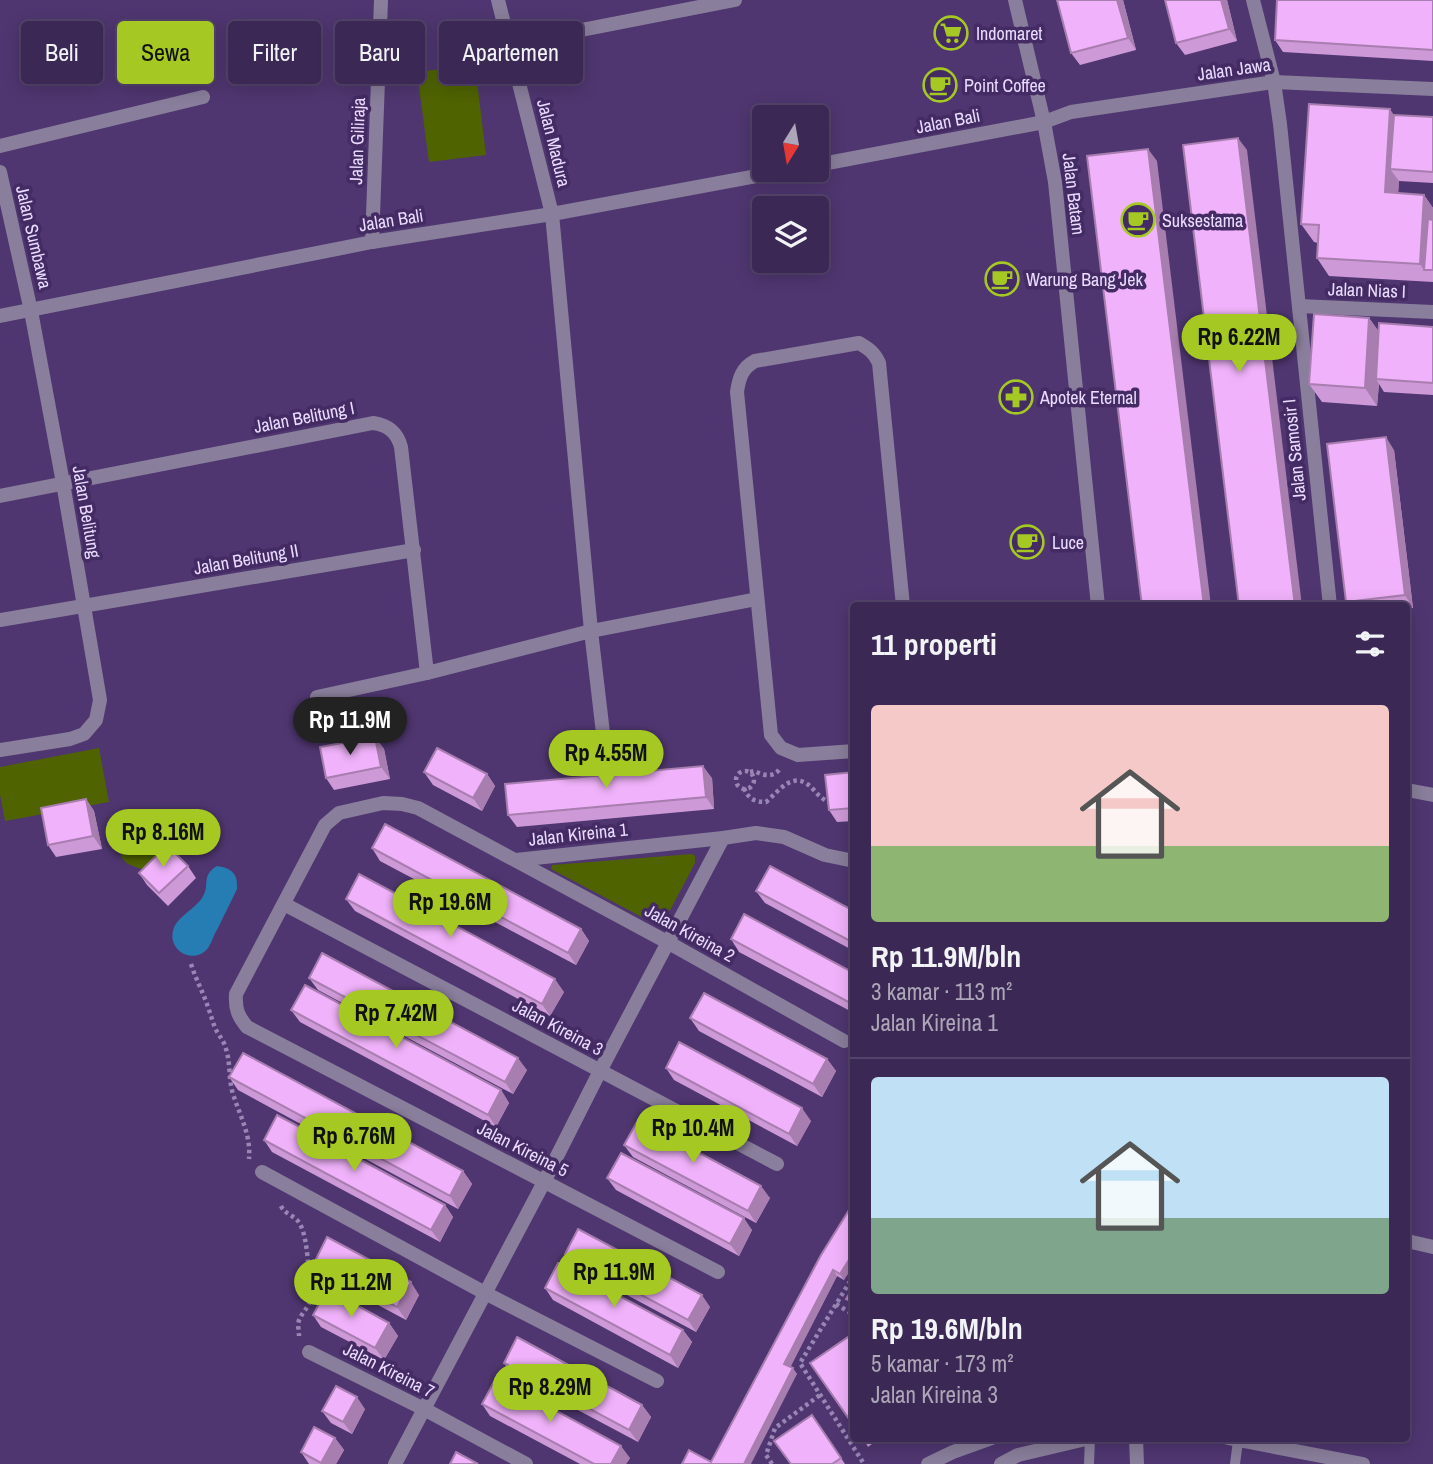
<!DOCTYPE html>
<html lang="id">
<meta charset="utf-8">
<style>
body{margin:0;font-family:"Archivo Narrow",sans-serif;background:#46345e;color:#f1f3f6;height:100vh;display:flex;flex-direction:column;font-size:26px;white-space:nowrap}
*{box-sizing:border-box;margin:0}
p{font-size:23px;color:#aca6b8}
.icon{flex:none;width:38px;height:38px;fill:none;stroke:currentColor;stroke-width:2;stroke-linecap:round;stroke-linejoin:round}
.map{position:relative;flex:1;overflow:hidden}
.side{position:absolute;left:850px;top:602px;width:560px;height:840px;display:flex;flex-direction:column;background:#3b2854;border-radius:7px;box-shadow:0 4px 18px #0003,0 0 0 2px #54446b}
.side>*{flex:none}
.top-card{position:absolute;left:21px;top:21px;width:665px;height:63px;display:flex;gap:14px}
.needle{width:46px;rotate:191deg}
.fabs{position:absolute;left:752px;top:105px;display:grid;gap:14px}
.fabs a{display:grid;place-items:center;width:77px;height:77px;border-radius:7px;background:#3b2854;box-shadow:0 4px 18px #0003,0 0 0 2px #54446b;font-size:35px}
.price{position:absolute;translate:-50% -60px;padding:0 16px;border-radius:24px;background:#a5c823;color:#111;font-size:23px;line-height:46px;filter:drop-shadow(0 2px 4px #0008)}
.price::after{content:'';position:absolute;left:50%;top:42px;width:21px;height:16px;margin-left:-10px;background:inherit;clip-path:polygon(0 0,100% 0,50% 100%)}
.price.current{background:#222;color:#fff}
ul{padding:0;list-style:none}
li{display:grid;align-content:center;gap:14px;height:371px;padding:0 21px}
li+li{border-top:2px solid #54446b}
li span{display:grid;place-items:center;height:217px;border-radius:7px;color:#555}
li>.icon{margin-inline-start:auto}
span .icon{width:126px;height:126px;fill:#fffc;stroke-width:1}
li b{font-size:30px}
h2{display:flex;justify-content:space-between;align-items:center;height:84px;padding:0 21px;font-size:30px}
.tag{padding:0 24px;border-radius:7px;background:#3b2854;box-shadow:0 4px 18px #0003,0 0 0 2px #54446b;font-size:24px;line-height:63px}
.tag.current{background:#a5c823;color:#111}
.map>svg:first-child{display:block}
.green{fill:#4f6300}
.water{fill:#267db4}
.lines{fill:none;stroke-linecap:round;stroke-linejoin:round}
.path{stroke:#9986b5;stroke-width:4.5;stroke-dasharray:3.5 3.5;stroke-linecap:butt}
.service{stroke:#897e9b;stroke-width:10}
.minor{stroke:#897e9b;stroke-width:14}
.tertiary{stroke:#897e9b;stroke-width:14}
.wall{fill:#ce99d7}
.shaded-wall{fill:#a87daf}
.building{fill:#f0b2fa;stroke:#a87daf;stroke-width:2}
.labels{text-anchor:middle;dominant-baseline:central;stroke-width:7;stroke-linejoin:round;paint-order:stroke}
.poi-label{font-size:18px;fill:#e9dcff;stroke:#442b64;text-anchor:start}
.street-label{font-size:18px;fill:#e9dcff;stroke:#442b64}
</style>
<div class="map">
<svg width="1433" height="1464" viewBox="0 0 1433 1464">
<rect width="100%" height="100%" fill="#4f3670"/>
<g class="green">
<path d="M475,65L486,155L429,162L417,72Z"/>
<path d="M99,748L109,802L5,821L0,795V767Z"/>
<path d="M142,814H150L158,821L155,843L160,862L147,870C139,868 127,866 122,858C116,846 133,822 142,814Z"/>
<path d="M692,854L695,856V863L665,920L655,924L551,869L552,865Z"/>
</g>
<path class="water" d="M217,866C232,868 238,874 237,889C231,902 224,915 218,928C214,934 212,942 208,948C195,965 168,952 173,931C176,917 194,910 202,898C211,885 200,876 217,866Z"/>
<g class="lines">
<g class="path">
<circle cx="745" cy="780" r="9"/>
<path d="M750,772L755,771C763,776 775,778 780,768"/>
<path d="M744,788C748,799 755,802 766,802C781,789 794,769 813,789C818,795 823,800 831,803"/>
<path d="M191,964C196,980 204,994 209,1010C211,1015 212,1020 214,1025C217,1034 224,1040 226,1049C231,1064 228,1081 234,1097C241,1118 251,1136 249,1159"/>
<path d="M281,1206C285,1215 295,1215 300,1224C309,1241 308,1277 311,1297C310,1308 300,1313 298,1324C298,1325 299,1334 299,1336"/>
<path d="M854,1275L800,1363L864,1464"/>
<path d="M836,1304L854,1315"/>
<path d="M772,1464L766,1455L775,1428L820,1395"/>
</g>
<g class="service">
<path d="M1089,1464L1090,1438"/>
<path d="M1235,1464L1238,1441"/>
</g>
<g class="minor">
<path d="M498,0L552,214L591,631L605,750"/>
<path d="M1253,0L1274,82L1280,124L1330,606"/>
<path d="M510,44L735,0"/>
<path d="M0,146L203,97"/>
<path d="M817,165L1044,122L1071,112L1274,82L1433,89"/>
<path d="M0,172L31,311L63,483L100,700L96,720L84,734L70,739L0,750"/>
<path d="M372,242L381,0"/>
<path d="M1299,306L1433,312"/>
<path d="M0,316L372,242L552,214L789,170"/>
<path d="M0,496L373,423C388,425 397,432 401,447L427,673"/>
<path d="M0,620L414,550"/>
<path d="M317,697L427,673L591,631L757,599"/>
<path d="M854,751L798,755L781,748L771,735L737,392C739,378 742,368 755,361L859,343C869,349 874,352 879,363L903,606"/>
<path d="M1407,790L1433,795"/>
<path d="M516,860L723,838L756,833L784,837L825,855L854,861"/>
<path d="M284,904L777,1164"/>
<path d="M262,1172L485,1293L657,1381"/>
<path d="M1407,1241L1433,1247"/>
<path d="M718,1272L247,1027C238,1016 235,1009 236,994L325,825L339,813L383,803L402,804L418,808L669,943L844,1041"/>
<path d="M309,1352L424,1409L526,1464"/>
<path d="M1136,1438L1137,1464"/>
<path d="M395,1464L544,1182L600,1071L723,838"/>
<path d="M928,1464L953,1452L992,1438"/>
<path d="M1001,1464L1018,1455L1090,1438"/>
</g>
<g class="tertiary">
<path d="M1015,0L1044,122L1055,182L1098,606"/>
<path d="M1228,1438L1363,1464"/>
</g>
</g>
<g class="wall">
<path d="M1123,0L1136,50L1080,65L1071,53Z"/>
<path d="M1165,0H1227L1237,41L1185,55L1176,43Z"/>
<path d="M1433,0V61L1283,52L1275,40Z"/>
<path d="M1394,115L1433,117V183L1399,181L1398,193L1424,195L1433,208V282L1329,276L1317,258L1318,243L1314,242L1301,224Z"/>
<path d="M1369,318L1379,332L1433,327V395L1384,392L1379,384L1377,406L1322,402L1309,384Z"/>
<path d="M1394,450L1413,608H1407V606H1349L1346,602Z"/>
<path d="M375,737L384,749L390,779L334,790L326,778Z"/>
<path d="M424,772L487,774L495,786L482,811L433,785Z"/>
<path d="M854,772V821L837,822L829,810Z"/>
<path d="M712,778L714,809L517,827L508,815Z"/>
<path d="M86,799L94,811L102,849L56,857L48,845Z"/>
<path d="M372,848L581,929L589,941L576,965L380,861Z"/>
<path d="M188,866L196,878L168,906L147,885L139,873Z"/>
<path d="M756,891L854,911V951L765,903Z"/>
<path d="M346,899L564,992L550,1016L355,911Z"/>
<path d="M731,939L854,973V1013L739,952Z"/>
<path d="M309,978L527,1070L513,1094L318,990Z"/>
<path d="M291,1010L501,1090L509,1103L496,1127L300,1022Z"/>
<path d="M690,1018L827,1059L836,1071L822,1097L699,1031Z"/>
<path d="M666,1068L811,1121L797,1146L674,1080Z"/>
<path d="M229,1077L463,1171L472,1184L458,1209L238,1090Z"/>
<path d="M264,1140L445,1205L453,1217L440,1242L272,1152Z"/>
<path d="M624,1145L770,1198L756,1223L633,1157Z"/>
<path d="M607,1178L752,1230L739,1256L616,1190Z"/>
<path d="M854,1202L844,1280L837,1276L790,1367L797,1374L711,1462Z"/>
<path d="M565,1254L710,1307L696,1332L573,1266Z"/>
<path d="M314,1263L419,1295L406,1320L322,1275Z"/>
<path d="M545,1288L683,1330L692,1342L678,1368L553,1300Z"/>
<path d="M313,1315L389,1323L398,1336L384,1360L321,1327Z"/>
<path d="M504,1363L642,1405L651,1417L638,1442L512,1375Z"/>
<path d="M482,1404L630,1458L626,1464H580L490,1416Z"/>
<path d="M365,1409L352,1434L331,1423L322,1411Z"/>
<path d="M812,1415L845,1464H791Z"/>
<path d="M335,1438L344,1450L336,1464H309L301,1452Z"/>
<path d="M863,1438H880L868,1447Z"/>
</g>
<g class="shaded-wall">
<path d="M1117,0H1123L1136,50L1128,38Z"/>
<path d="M1221,0H1227L1237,41L1229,29Z"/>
<path d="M1390,109L1402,127L1390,169L1399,181L1397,211L1385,192Z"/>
<path d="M1238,138L1247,150L1302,606H1295Z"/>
<path d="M1148,149L1157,161L1211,606H1204Z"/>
<path d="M1424,195L1433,208V270H1424L1420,264Z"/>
<path d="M1369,318L1382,336L1376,379L1379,384L1377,406L1365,388Z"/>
<path d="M1386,437L1394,450L1413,608L1405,595Z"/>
<path d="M375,737L384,749L390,779L381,767Z"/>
<path d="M703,766L712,778L714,809L706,797Z"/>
<path d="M487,774L495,786L482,811L473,798Z"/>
<path d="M86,799L94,811L102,849L93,836Z"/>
<path d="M581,929L589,941L576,965L568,953Z"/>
<path d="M555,979L564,992L550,1016L542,1004Z"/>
<path d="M518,1058L527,1070L513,1094L505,1082Z"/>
<path d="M827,1059L836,1071L822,1097L813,1084Z"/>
<path d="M501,1090L509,1103L496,1127L488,1115Z"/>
<path d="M802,1108L811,1121L797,1146L789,1134Z"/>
<path d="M463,1171L472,1184L458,1209L450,1196Z"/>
<path d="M761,1186L770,1198L756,1223L748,1211Z"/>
<path d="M445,1205L453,1217L440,1242L431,1230Z"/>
<path d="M744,1218L752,1230L739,1256L730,1244Z"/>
<path d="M854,1252V1265L844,1280L840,1274Z"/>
<path d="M833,1270L837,1276L789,1370L784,1364Z"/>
<path d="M411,1282L419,1295L406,1320L397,1307Z"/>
<path d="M702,1295L710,1307L696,1332L688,1320Z"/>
<path d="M389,1323L398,1336L384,1360L375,1348Z"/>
<path d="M683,1330L692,1342L678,1368L670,1355Z"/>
<path d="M793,1368L797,1374L751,1464H744Z"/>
<path d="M357,1397L365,1409L352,1434L343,1422Z"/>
<path d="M642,1405L651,1417L638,1442L629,1430Z"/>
<path d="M335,1438L344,1450L336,1464H322L321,1463Z"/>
<path d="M621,1446L630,1458L626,1464H611Z"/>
</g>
<g class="building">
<path d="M1057,0H1117L1128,38L1071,53Z"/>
<path d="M1165,0H1221L1229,29L1176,43Z"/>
<path d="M1277,0H1433V50L1275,40Z"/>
<path d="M1309,104L1390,109L1385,192L1424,195L1420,264L1317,258L1319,225L1301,224Z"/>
<path d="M1394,115L1433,117V172L1390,169Z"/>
<path d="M1238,138L1295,606H1239L1183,145Z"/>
<path d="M1148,149L1204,606H1142L1087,156Z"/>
<path d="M1428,219L1433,220V270H1424Z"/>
<path d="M1314,314L1369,318L1365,388L1309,384Z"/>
<path d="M1379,323L1433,327V383L1376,379Z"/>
<path d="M1386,437L1405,595L1346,602L1327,444Z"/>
<path d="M375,737L381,767L326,778L320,747Z"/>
<path d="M437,748L487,774L473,798L424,772Z"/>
<path d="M703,766L706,797L508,815L505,784Z"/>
<path d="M854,772V808L829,810L825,775Z"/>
<path d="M86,799L93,836L48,845L41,808Z"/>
<path d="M385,824L581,929L568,953L372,848Z"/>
<path d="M167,845L188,866L159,893L139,873Z"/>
<path d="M770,866L854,911V943L756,891Z"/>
<path d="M359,874L555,979L542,1004L346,899Z"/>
<path d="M744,914L854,973V1005L731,939Z"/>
<path d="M322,953L518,1058L505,1082L309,978Z"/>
<path d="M305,985L501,1090L488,1115L291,1010Z"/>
<path d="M704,993L827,1059L813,1084L690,1018Z"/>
<path d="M679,1042L802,1108L789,1134L666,1068Z"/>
<path d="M243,1053L463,1171L450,1196L229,1077Z"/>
<path d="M277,1115L445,1205L431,1230L264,1140Z"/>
<path d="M638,1120L761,1186L748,1211L624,1145Z"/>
<path d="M621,1153L744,1218L730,1244L607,1178Z"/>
<path d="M854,1202V1252L840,1274L833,1270L784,1364L793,1368L744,1464H682L689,1450L711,1462L821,1255Z"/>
<path d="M578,1229L702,1295L688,1320L565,1254Z"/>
<path d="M327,1237L411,1282L397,1307L314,1263Z"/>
<path d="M558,1263L683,1330L670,1355L545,1288Z"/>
<path d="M854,1286V1303L846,1299Z"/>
<path d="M327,1289L389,1323L375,1348L313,1315Z"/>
<path d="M854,1333V1426L810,1363Z"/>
<path d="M517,1337L642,1405L629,1430L504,1363Z"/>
<path d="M496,1378L621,1446L611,1464H594L482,1404Z"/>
<path d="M336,1386L357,1397L343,1422L322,1411Z"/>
<path d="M812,1415L841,1458L832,1464H791L774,1441Z"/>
<path d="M314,1427L335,1438L321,1463L301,1452Z"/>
<path d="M456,1452L478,1464H450Z"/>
</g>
<defs>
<symbol id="supermarket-ring" viewBox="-11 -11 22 22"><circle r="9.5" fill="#442b64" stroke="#a5c823" stroke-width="1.5"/><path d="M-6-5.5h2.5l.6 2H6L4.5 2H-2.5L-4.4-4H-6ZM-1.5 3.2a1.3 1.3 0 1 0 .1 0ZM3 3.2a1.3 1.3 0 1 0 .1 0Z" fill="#a5c823"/></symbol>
<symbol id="cafe-ring" viewBox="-11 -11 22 22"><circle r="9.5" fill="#442b64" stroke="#a5c823" stroke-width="1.5"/><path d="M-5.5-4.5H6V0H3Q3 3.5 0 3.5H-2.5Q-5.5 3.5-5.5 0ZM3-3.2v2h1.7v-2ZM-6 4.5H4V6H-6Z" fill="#a5c823"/></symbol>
<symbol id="pharmacy-ring" viewBox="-11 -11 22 22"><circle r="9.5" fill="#442b64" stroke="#a5c823" stroke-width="1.5"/><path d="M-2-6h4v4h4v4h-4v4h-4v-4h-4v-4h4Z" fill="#a5c823"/></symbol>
</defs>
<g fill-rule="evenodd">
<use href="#supermarket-ring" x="932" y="14" width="38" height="38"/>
<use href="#cafe-ring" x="921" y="66" width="38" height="38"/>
<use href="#cafe-ring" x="1119" y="201" width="38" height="38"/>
<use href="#cafe-ring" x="983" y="260" width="38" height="38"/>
<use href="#pharmacy-ring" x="997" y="378" width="38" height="38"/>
<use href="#cafe-ring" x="1008" y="523" width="38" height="38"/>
</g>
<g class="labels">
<g class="poi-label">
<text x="976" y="33">Indomaret</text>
<text x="964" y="85">Point Coffee</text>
<text x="1162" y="220">Suksestama</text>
<text x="1026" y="279">Warung Bang Jek</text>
<text x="1040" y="397">Apotek Eternal</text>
<text x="1052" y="542">Luce</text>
</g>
<g class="street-label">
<text transform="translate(1234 69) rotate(-8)">Jalan Jawa</text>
<text transform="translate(948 121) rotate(-11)">Jalan Bali</text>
<text transform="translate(357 141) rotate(-88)">Jalan Giliraja</text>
<text transform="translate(554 143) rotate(76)">Jalan Madura</text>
<text transform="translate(1074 194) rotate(83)">Jalan Batam</text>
<text transform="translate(391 220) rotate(-9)">Jalan Bali</text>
<text transform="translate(34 237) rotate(77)">Jalan Sumbawa</text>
<text transform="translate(1367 290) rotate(2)">Jalan Nias I</text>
<text transform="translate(304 417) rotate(-11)">Jalan Belitung I</text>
<text transform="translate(1294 450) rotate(-96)">Jalan Samosir I</text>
<text transform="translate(87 512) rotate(80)">Jalan Belitung</text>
<text transform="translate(246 559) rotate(-10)">Jalan Belitung II</text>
<text transform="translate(578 834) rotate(-6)">Jalan Kireina 1</text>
<text transform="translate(690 933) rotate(29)">Jalan Kireina 2</text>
<text transform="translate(558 1027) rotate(28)">Jalan Kireina 3</text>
<text transform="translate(523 1149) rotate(27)">Jalan Kireina 5</text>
<text transform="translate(389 1370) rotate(27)">Jalan Kireina 7</text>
</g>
</g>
</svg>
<div class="fabs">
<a><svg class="needle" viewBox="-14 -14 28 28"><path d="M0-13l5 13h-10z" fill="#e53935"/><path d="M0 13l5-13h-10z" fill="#aca6b8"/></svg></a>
<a><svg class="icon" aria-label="layers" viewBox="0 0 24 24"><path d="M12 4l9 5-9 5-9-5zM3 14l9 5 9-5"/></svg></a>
</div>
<b class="price" style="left:1239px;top:374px">Rp 6.22M</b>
<b class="price current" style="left:350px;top:757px">Rp 11.9M</b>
<b class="price" style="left:606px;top:790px">Rp 4.55M</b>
<b class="price" style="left:163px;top:869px">Rp 8.16M</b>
<b class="price" style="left:450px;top:939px">Rp 19.6M</b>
<b class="price" style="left:396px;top:1050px">Rp 7.42M</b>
<b class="price" style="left:693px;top:1165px">Rp 10.4M</b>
<b class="price" style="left:354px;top:1173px">Rp 6.76M</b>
<b class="price" style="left:614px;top:1309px">Rp 11.9M</b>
<b class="price" style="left:351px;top:1319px">Rp 11.2M</b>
<b class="price" style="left:550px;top:1424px">Rp 8.29M</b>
<div class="top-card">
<a class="tag">Beli</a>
<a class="tag current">Sewa</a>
<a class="tag">Filter</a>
<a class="tag">Baru</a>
<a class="tag">Apartemen</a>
</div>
<section class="side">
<h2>11 properti<svg class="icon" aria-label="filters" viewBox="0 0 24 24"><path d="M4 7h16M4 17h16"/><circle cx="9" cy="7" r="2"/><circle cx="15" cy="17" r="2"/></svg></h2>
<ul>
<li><span style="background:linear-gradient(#f6c9c9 65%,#8fb573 0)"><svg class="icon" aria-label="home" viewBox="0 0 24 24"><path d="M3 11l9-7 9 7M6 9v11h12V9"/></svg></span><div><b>Rp 11.9M/bln</b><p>3 kamar · 113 m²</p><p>Jalan Kireina 1</p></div></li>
<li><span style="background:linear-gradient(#bfe0f5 65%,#7fa58c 0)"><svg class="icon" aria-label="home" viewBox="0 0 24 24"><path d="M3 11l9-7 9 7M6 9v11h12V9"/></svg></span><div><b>Rp 19.6M/bln</b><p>5 kamar · 173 m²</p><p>Jalan Kireina 3</p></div></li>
</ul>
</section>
</div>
